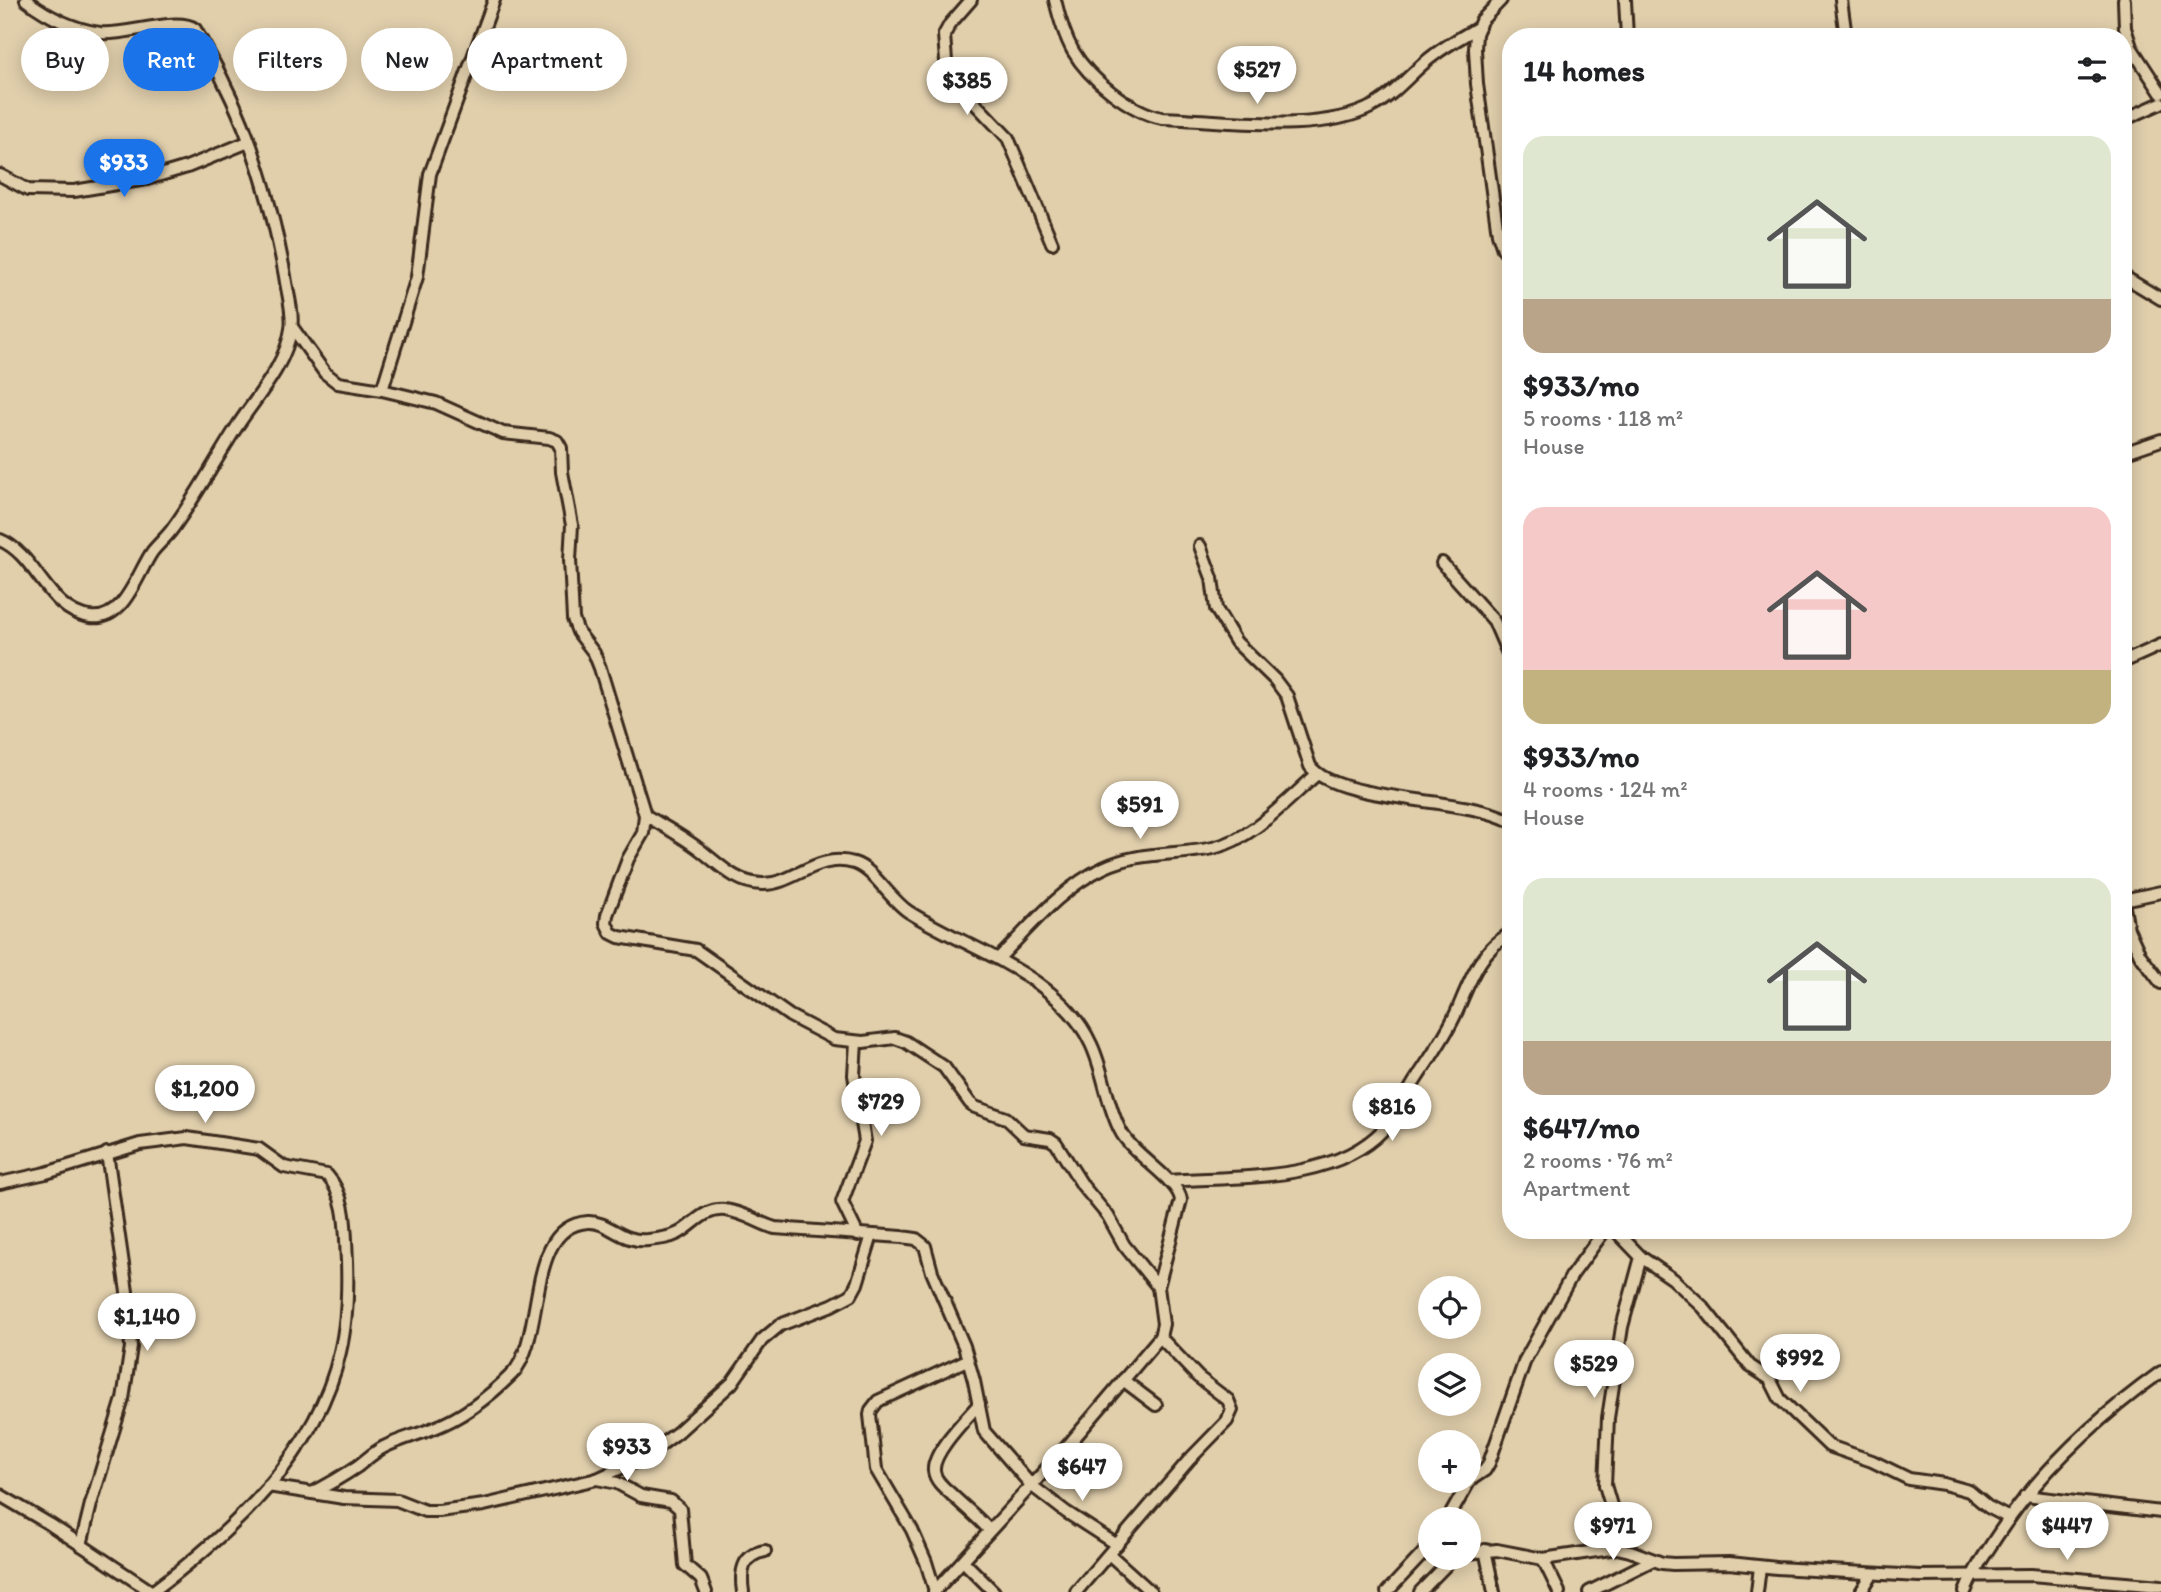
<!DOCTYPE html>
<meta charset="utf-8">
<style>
body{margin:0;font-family:Itim,sans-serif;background:#f2f2f2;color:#202124;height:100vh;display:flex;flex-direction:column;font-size:26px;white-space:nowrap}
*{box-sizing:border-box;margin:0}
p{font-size:23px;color:#757577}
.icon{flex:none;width:38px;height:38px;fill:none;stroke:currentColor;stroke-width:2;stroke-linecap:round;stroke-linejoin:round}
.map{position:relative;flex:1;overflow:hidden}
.sheet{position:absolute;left:1502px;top:28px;width:630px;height:1211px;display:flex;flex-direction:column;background:#fff;border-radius:28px;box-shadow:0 4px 18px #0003}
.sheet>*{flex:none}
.banner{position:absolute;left:21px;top:28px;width:665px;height:63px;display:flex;gap:14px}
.controls{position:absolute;left:1418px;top:1276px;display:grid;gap:14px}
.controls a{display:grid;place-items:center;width:63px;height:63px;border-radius:50%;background:#fff;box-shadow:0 4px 18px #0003;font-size:35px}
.price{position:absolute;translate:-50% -60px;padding:0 16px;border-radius:24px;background:#fff;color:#222;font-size:23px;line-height:46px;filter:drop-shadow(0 2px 4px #0008)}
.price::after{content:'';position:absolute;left:50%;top:42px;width:21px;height:16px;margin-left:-10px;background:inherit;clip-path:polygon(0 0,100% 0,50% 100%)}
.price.on{background:#1a73e8;color:#fff}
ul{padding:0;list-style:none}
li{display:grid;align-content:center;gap:14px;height:371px;padding:0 21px}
li span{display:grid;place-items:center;height:217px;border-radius:21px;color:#555}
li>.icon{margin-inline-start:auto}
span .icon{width:126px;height:126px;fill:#fffc;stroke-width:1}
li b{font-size:30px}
h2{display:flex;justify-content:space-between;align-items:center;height:84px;padding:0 21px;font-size:30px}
.chip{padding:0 24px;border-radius:32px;background:#fff;box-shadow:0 4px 18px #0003;font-size:24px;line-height:63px}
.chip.on{background:#1a73e8;color:#fff}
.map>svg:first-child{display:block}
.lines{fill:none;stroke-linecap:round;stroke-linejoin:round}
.street-casing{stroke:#3b2a1e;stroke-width:16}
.street{stroke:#e1cfac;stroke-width:10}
</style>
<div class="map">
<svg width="2161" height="1592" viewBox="0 0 2161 1592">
<rect width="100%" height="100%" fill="#e1cfac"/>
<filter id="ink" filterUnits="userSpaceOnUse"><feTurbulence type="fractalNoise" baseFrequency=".0143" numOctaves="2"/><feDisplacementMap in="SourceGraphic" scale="14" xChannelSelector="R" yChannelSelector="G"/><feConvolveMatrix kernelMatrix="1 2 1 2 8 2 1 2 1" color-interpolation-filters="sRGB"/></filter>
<g filter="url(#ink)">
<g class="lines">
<defs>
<g id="street">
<path d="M971,0L950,24L944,35L947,74L1008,138L1052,243"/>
<path d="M1055,0C1059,17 1064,35 1073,51C1089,79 1131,112 1162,118C1222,120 1320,135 1373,106C1396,94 1413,70 1434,55C1448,44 1464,36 1479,27"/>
<path d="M1501,0L1481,21L1476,34L1475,49L1477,84L1498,234L1503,249L1510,258"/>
<path d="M1625,0L1627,37"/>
<path d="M1841,0L1846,37"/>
<path d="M2124,0L2125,28L2131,47L2161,93"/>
<path d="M2123,120L2161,103"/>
<path d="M0,175L28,190L74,191L147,179L187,167L248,142"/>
<path d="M2123,276L2161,299"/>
<path d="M292,327L325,373L338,383L382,390L436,403L503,433L549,438L557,441L561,448L562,472L572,525L570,560L573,619L578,632L594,653L600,668L645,815L643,833L628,859L607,915L606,923L611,933L619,937L696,950L790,1016L834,1039L863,1042L895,1038L906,1042L944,1067L970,1103L975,1107L1006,1118L1024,1135L1050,1139L1056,1143L1083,1186L1108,1216L1124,1245L1158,1287"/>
<path d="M382,390L417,277L430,174L494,0"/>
<path d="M2123,453L2161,440"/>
<path d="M0,540C37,555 47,611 90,617C124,622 137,574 152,552C158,544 167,537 173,528C197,495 216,459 238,425C257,396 286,365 291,329C294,313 287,292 285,276C273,211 255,144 225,85C216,65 205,47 195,29C177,16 125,36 100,33C73,29 47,16 26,0"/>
<path d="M1200,546L1212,578L1216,609L1236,642L1275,680L1287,696L1310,766C1337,803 1465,796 1510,821"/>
<path d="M1442,563L1494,621L1510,658"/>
<path d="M2123,662L2161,645"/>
<path d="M645,815C663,826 682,836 699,849C719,864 735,883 762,884C794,885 816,852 854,863C874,869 890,900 909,912C969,950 1059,974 1091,1044C1104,1071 1106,1103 1120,1130C1132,1155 1178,1179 1181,1200L1158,1287L1163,1324L1160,1337L1198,1377L1228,1400L1232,1410L1227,1421L1189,1460L1076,1592"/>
<path d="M2123,900L2161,892"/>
<path d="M2123,902L2128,929L2140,955L2161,983"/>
<path d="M998,959C1030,927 1061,888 1103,868C1138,851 1176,856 1213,848C1253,839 1286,801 1316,775"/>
<path d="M856,1042L854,1075L865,1141L842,1202L858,1235"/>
<path d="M1169,1181C1236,1176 1333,1183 1383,1130C1397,1116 1405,1097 1415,1081C1430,1058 1446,1036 1457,1011C1469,983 1481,948 1510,934"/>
<path d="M0,1183L46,1173L140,1144L187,1138L259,1149L284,1167L327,1175C348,1199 345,1231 347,1261C348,1291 347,1323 340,1352C317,1454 232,1532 152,1592"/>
<path d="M1615,1230L1641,1257L1673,1279L1703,1307L1750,1366L1770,1379L1780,1399L1829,1446L1872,1461L1909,1479L1944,1484L1969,1491L1988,1507L2009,1518"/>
<path d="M1123,1380L1156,1405"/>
<path d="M979,1404C967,1418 932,1452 934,1471C935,1480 943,1487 950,1493C963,1506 977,1516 989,1530"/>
<path d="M597,1479L617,1483L641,1496L671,1501L680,1509L685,1565L701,1579L706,1592"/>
<path d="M268,1486L344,1498L397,1500L425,1511H439L484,1505L597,1479L643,1458L678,1432L732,1383L762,1340L780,1325L832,1305L851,1295L857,1284L872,1235"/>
<path d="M312,1493C328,1485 343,1476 358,1466C366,1460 374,1452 384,1447C400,1439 417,1435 434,1428C463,1417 489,1397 512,1374C547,1337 524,1226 588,1222C609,1221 621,1243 648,1240C659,1239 669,1238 679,1233C695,1224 704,1208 725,1210C744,1212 758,1223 775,1228L902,1237L916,1239L925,1246L932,1272L964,1346L974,1381L984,1431L1031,1485L1066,1512L1117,1545"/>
<path d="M0,1495L51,1525L152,1592"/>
<path d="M2025,1496L2161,1512"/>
<path d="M1448,1519L1470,1480L1485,1470L1489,1463L1525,1360L1572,1275L1605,1230"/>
<path d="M81,1545L91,1504L123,1399L131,1347L127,1292L107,1153"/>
<path d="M1617,1548L1612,1509L1605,1485L1608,1418L1622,1327L1641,1257"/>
<path d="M1485,1550L1494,1592"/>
<path d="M1468,1553L1497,1550L1543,1559L1617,1548L1630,1551L1662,1563L1673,1564L1729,1563L1777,1568L1919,1576L2031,1575L2161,1586"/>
<path d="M1109,1554L1151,1592"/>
<path d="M1543,1559L1559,1592"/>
<path d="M964,1562L994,1592"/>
<path d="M935,1591L926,1562L912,1530L876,1469L870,1415L871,1410L878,1401L967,1360"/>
<path d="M743,1592C740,1572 742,1555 765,1551"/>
<path d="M934,1592L1071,1442L1160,1337"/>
<path d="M1387,1592L1430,1546"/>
<path d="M1420,1592L1453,1558"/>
<path d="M1589,1592L1653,1560"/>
<path d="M1757,1592L1760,1567"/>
<path d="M1861,1592L1872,1574"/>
<path d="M1965,1592C1973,1572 1985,1554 1997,1536C2040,1471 2098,1417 2161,1372"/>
</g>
</defs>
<use href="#street" class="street-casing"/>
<use href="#street" class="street"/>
</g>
</g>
</svg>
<div class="controls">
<a><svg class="icon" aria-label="locate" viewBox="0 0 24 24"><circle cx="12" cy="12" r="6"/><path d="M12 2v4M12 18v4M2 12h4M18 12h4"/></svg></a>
<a><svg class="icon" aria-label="layers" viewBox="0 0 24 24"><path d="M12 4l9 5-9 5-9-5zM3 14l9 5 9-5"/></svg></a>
<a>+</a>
<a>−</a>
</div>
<b class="price" style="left:1257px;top:106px">$527</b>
<b class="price" style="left:967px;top:117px">$385</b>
<b class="price on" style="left:124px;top:199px">$933</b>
<b class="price" style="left:1140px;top:841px">$591</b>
<b class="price" style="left:205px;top:1125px">$1,200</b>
<b class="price" style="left:881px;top:1138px">$729</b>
<b class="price" style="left:1392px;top:1143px">$816</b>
<b class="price" style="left:147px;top:1353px">$1,140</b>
<b class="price" style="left:1800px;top:1394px">$992</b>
<b class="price" style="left:1594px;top:1400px">$529</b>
<b class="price" style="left:627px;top:1483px">$933</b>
<b class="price" style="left:1082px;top:1503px">$647</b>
<b class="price" style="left:1613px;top:1562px">$971</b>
<b class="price" style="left:2067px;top:1562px">$447</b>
<div class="banner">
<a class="chip">Buy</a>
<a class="chip on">Rent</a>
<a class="chip">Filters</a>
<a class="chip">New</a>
<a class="chip">Apartment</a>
</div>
<section class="sheet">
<h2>14 homes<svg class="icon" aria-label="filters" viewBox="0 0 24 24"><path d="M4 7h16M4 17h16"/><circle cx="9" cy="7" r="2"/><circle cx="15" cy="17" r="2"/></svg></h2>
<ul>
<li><span style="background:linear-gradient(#dfe7d0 75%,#b9a48a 0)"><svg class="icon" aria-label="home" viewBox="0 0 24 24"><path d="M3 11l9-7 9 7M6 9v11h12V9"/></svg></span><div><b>$933/mo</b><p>5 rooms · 118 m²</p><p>House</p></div></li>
<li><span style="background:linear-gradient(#f6c9c9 75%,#c2b280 0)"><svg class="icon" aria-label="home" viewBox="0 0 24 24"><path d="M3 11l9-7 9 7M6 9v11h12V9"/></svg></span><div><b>$933/mo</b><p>4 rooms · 124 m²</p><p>House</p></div></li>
<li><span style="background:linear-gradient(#dfe7d0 75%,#b9a48a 0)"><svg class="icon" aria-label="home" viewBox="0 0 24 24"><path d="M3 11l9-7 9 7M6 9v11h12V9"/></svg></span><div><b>$647/mo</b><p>2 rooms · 76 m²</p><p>Apartment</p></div></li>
</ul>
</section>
</div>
